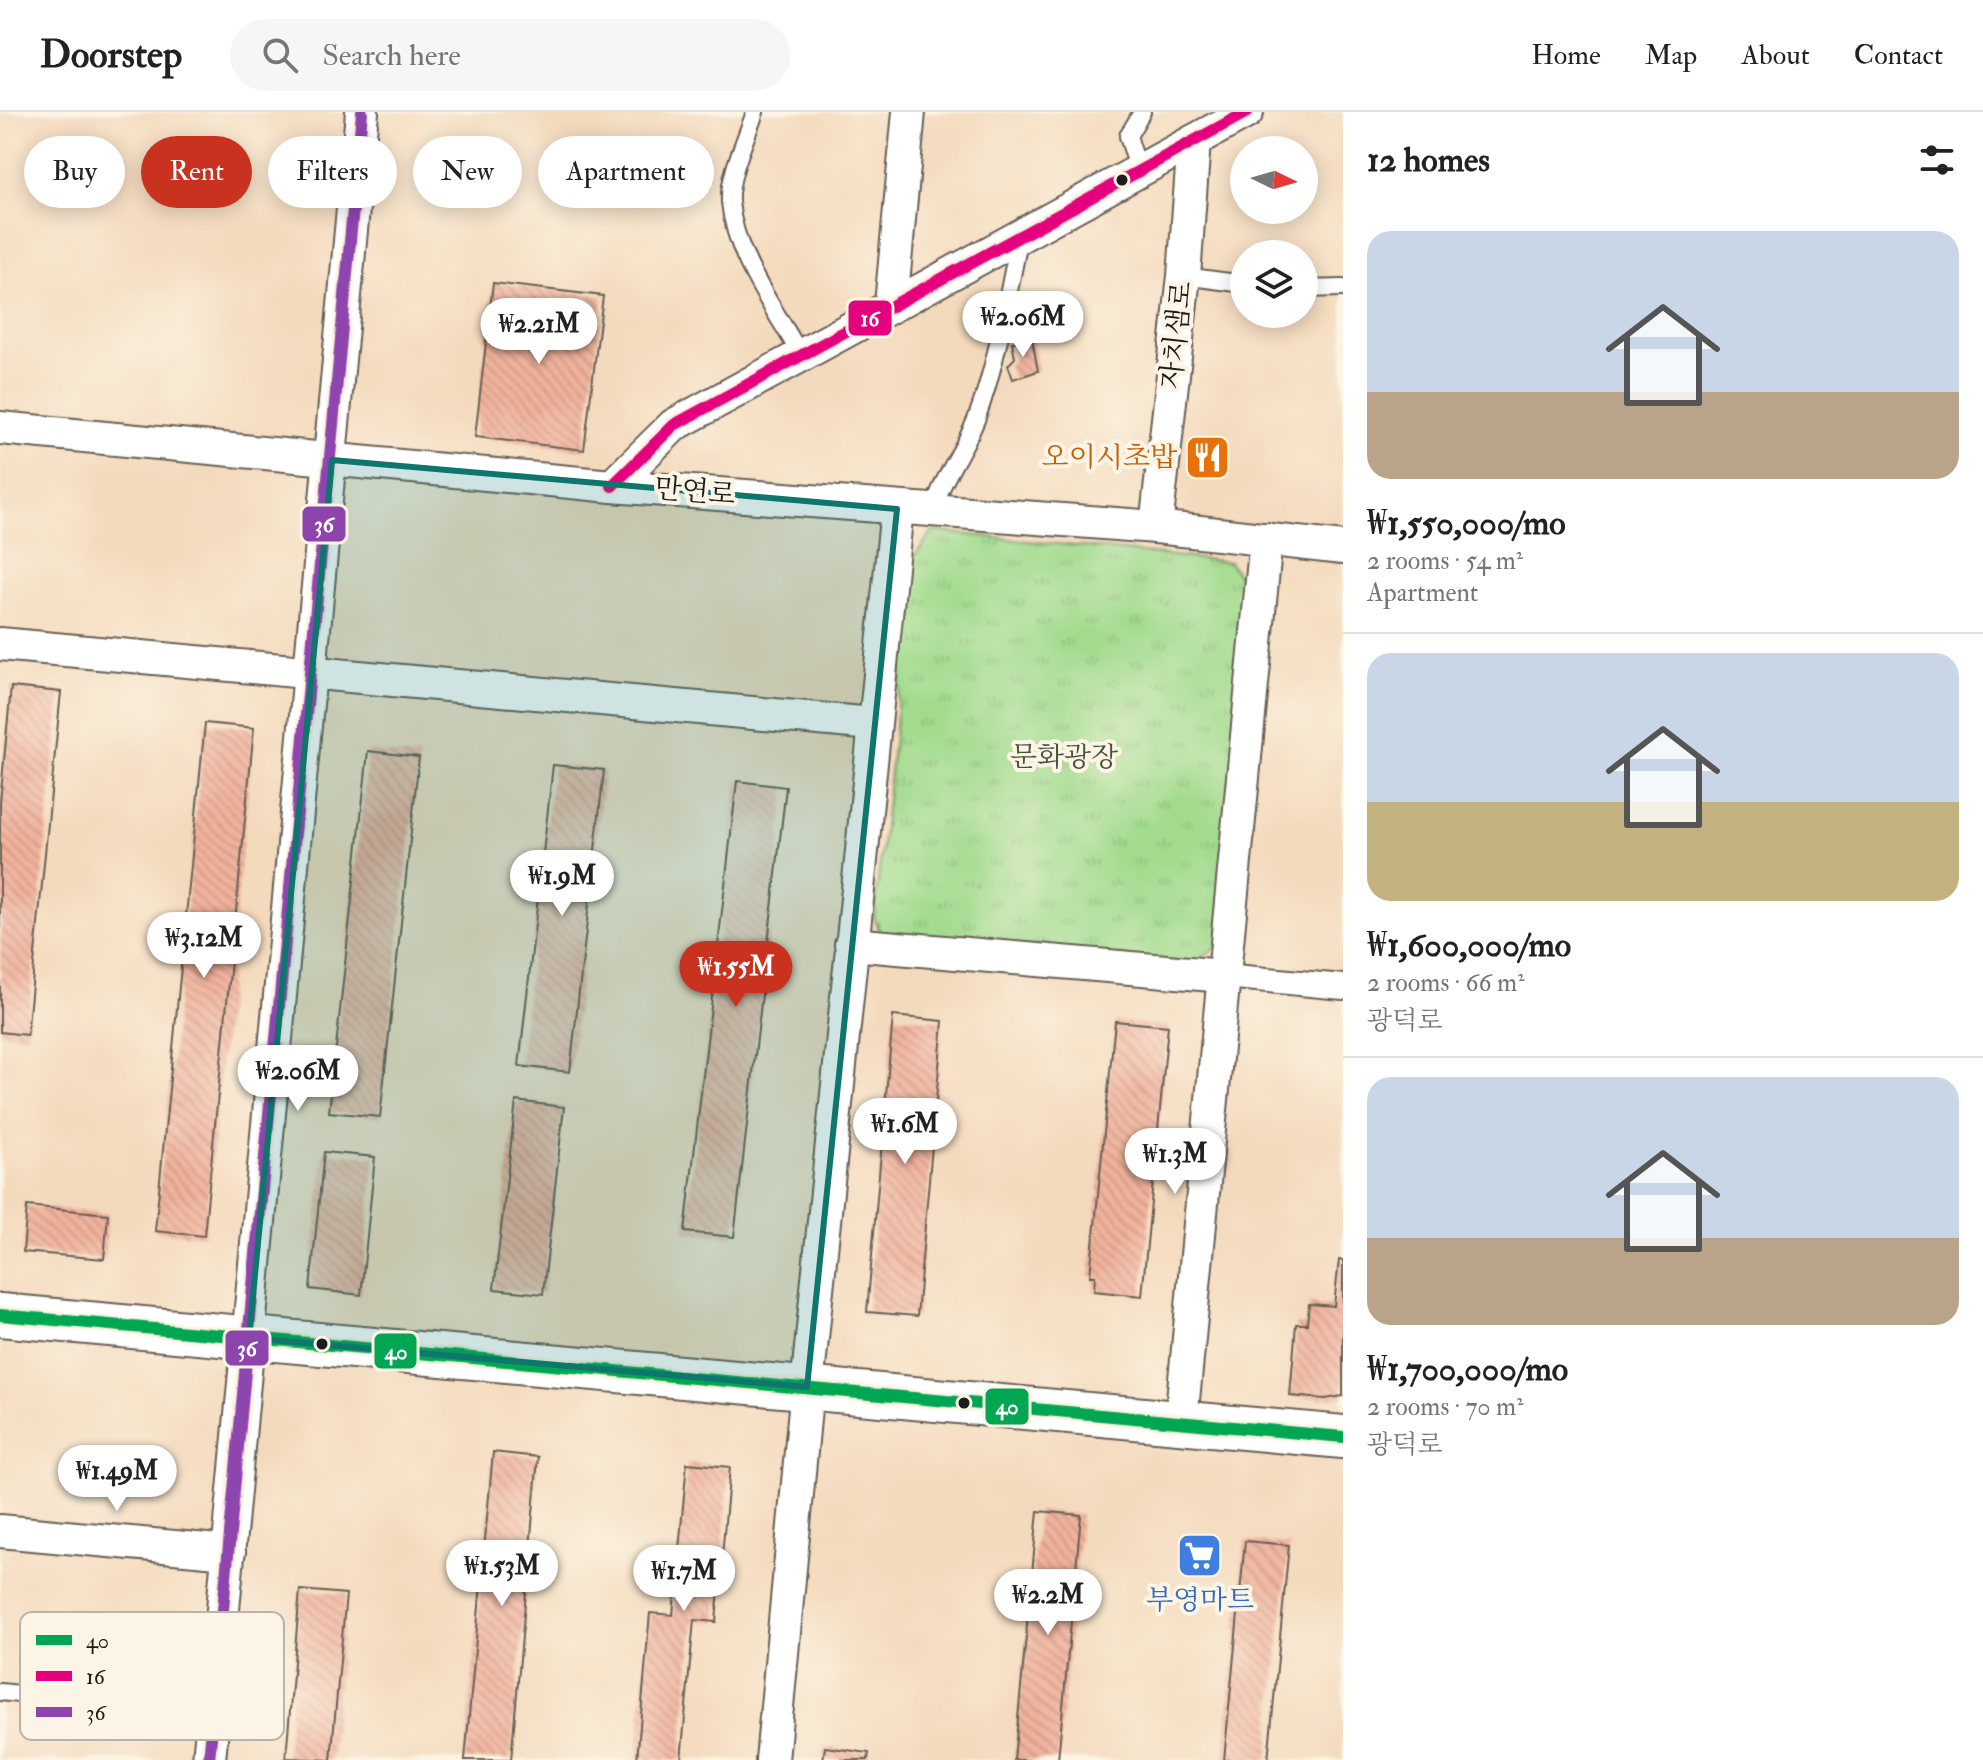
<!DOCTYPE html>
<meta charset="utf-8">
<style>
body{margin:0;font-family:"IM FELL Double Pica","Noto Serif KR",serif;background:#f6f6f6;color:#222;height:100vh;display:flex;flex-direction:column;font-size:30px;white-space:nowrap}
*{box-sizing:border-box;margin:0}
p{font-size:26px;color:#767676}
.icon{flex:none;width:44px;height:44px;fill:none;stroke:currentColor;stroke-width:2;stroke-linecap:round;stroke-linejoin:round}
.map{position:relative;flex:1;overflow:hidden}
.panel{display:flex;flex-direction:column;background:#fff;width:640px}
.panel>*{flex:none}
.guide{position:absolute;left:24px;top:24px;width:760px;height:72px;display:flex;gap:16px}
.needle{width:52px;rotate:95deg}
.fabs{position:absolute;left:1230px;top:24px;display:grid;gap:16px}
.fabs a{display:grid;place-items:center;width:88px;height:88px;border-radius:50%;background:#fff;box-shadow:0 4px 20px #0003;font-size:40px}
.price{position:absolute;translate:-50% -68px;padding:0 18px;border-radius:28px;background:#fff;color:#222;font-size:26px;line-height:52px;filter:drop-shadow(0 2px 4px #0008)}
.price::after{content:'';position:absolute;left:50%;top:48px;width:24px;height:18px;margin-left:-12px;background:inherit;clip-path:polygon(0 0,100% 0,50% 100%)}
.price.on{background:#c8321e;color:#fff}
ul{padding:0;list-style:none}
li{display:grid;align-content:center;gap:16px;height:424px;padding:0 24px}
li+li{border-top:2px solid #e0e0e0}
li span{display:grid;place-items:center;height:248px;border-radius:24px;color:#555}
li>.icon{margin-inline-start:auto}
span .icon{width:144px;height:144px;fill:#fffc;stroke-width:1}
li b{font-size:34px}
h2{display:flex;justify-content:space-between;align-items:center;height:96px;padding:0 24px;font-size:34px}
.chip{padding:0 28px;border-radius:36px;background:#fff;box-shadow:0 4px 20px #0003;font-size:28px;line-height:72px}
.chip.on{background:#c8321e;color:#fff}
header{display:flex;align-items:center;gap:48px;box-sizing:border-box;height:112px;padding:0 40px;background:#fff;border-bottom:2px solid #e0e0e0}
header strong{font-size:38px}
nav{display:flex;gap:44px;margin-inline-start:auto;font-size:28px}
.search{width:560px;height:72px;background:#f6f6f6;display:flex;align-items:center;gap:20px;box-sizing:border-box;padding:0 28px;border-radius:44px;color:#767676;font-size:30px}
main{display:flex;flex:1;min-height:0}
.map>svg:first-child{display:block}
.park{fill:url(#park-tufts);stroke:#5f7c55;stroke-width:2}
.building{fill:url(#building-back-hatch)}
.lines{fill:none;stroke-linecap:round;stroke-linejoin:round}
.service-casing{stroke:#685e54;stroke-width:20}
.pedestrian-casing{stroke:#685e54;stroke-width:28}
.minor-casing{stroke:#685e54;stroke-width:36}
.tertiary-casing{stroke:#685e54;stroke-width:46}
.service{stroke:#fff;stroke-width:16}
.pedestrian{stroke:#fff;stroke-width:24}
.minor{stroke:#fff;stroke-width:32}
.tertiary{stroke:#fff;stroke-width:42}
.bus-1-casing{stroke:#fcf5e5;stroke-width:18}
.bus-2-casing{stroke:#fcf5e5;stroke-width:18}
.bus-3-casing{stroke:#fcf5e5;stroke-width:18}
.bus-1{stroke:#00a651;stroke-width:12}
.bus-2{stroke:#e5007d;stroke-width:12}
.bus-3{stroke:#8e44ad;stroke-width:12}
.marked{fill:#0f766e;fill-opacity:0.2;stroke:#0f766e;stroke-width:6;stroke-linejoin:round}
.bus-dot{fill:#1c1c1c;stroke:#fcf5e5;stroke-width:3}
.labels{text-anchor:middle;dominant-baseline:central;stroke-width:8;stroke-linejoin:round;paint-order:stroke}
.street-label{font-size:28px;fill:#1c1c1c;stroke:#fcf5e5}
.food-label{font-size:28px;fill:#c56008;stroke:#fcf5e5;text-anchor:end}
.park-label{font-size:28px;fill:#44553e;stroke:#fcf5e5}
.shop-label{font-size:28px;fill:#366cbe;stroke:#fcf5e5}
.key{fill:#fcf5e5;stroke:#b9b4a9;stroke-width:2}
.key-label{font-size:22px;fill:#1c1c1c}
.line-badge{stroke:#fcf5e5;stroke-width:3}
.badge-label{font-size:22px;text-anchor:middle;font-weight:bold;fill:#fff}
</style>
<header>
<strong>Doorstep</strong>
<div class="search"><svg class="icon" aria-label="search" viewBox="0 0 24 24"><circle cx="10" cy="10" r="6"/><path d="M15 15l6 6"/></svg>Search here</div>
<nav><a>Home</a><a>Map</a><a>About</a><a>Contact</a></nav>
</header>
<main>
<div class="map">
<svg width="1343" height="1648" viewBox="0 0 1343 1648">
<defs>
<pattern id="park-tufts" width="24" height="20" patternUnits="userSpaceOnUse" patternTransform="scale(2)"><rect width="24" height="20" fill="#a2db8e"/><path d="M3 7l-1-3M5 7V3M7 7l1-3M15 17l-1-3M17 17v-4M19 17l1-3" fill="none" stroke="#8bbb7a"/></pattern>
<pattern id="building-back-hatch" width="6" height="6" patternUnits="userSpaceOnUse" patternTransform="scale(2)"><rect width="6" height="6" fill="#f0b29c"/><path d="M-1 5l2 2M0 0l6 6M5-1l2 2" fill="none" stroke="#cd9886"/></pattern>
</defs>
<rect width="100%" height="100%" fill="#fcf5e5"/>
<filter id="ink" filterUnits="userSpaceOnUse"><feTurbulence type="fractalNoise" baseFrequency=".0125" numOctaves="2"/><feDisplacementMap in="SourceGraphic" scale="16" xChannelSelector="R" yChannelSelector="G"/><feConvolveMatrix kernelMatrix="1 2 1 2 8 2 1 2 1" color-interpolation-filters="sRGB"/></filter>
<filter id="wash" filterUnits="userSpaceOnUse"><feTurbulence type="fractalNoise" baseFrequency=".006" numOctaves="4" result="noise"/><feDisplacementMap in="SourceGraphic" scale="32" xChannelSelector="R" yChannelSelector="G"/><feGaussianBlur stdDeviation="1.8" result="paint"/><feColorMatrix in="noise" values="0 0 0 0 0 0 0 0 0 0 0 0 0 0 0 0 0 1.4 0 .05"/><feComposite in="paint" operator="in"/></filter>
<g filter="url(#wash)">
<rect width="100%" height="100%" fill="#f4dabd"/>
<path class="park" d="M933,419L1229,450L1254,486L1218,834L1195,852L880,820L874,805L914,445Z"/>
<g id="blocks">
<g class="building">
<path d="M493,171L603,184L584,338L475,325Z"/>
<path d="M1032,227L1038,259L1013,267L1008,253L1015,246L1012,230Z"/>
<path d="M11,575L61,580L27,923L0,920V690Z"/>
<path d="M205,611L254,616L204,1124L155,1119Z"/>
<path d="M368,639L419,645L380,1005L329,1000Z"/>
<path d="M553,653L604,658L570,960L519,954Z"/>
<path d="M737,669L786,675L734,1125L685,1120Z"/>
<path d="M893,904L943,909L917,1204L867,1200Z"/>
<path d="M1115,909L1168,914L1142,1184L1094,1179L1095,1164H1090Z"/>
<path d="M516,989L564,995L543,1182L494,1177Z"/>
<path d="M324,1040L375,1045L361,1183L310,1177Z"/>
<path d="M27,1094L108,1102L104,1147L23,1140Z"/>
<path d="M1339,1148H1343V1284L1325,1287L1290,1284L1296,1212H1307L1309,1192L1334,1194Z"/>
<path d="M493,1340L538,1345L511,1648H465Z"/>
<path d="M687,1351L730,1355L716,1510L694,1508L681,1648H637L650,1501L673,1503Z"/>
<path d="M1038,1399L1081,1403L1058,1648H1014Z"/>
<path d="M1245,1429L1289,1433L1268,1648H1224Z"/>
<path d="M300,1478L346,1482L331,1648L286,1646Z"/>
<path d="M825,1635L869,1641L868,1648H823Z"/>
</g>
</g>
</g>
<g filter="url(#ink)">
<use href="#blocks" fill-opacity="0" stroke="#685e54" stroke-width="2"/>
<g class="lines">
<defs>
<g id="service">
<path d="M755,0C747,25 728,64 730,90C735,145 774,195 800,242"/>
<path d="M1139,59L1128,24L1142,0"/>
<path d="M1184,164L1244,172"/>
<path d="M1304,177L1343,176"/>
<path d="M933,399C942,365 965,338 977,305C998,248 1007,184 1020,125"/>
<path d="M0,1580L213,1601"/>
</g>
<path id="pedestrian" d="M1224,864L1343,875"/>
<g id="minor">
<path d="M891,193L909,0"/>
<path d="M0,316L612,374L1156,415L1343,436"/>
<path d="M612,374L674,313L1247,0"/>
<path d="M1156,415L1184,164L1194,29"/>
<path d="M0,532L873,612"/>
<path d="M851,832L1224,864"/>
<path d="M1181,1309L1266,427"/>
<path d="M0,1419L229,1440"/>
<path d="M209,1648L362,0"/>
<path d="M772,1648L807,1275L897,397"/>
</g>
<path id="tertiary" d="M0,1203L1343,1325"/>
</defs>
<use href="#service" class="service-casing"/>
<use href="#pedestrian" class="pedestrian-casing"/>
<use href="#minor" class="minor-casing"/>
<use href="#tertiary" class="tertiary-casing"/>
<use href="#service" class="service"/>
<use href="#pedestrian" class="pedestrian"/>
<use href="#minor" class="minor"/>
<use href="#tertiary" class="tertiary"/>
<defs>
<path id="bus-1" d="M0,1203L1343,1325"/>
<path id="bus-2" d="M612,374L674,313L1247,0"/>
<path id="bus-3" d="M209,1648L362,0"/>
</defs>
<use href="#bus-1" class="bus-1-casing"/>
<use href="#bus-2" class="bus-2-casing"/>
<use href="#bus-3" class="bus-3-casing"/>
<use href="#bus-1" class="bus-1"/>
<use href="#bus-2" class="bus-2"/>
<use href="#bus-3" class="bus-3"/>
</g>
</g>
<path class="marked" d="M332,348L897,397L807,1275L249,1226Z"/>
<defs>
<symbol id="restaurant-square" viewBox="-11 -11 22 22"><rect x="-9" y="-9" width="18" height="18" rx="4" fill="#e8710a" stroke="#fcf5e5"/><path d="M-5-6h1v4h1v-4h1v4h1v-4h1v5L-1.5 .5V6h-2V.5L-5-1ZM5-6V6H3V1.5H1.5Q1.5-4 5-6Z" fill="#fff"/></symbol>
<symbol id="supermarket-square" viewBox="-11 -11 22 22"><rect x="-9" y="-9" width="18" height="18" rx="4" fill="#3f7fe0" stroke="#fcf5e5"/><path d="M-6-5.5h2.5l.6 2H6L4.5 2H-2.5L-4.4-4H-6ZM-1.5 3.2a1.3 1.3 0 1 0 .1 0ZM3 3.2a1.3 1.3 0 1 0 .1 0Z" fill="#fff"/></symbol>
</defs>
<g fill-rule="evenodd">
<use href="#restaurant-square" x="1182" y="320" width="51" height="51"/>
<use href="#supermarket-square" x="1174" y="1418" width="51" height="51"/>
</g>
<g class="bus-dot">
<circle cx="1122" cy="68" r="7"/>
<circle cx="322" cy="1232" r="7"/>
<circle cx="964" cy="1291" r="7"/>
</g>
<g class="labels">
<g class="street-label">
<text transform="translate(1177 223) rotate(-84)">자치샘로</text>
<text transform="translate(695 380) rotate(5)">만연로</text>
</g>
<g class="food-label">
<text x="1177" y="345">오이시초밥</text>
</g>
<g class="park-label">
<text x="1064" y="645">문화광장</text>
</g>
<g class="shop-label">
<text x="1200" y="1488">부영마트</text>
</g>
</g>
<rect x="20" y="1500" width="264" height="128" rx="12" class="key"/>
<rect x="36" y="1523" width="36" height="10" fill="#00a651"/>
<rect x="36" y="1559" width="36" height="10" fill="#e5007d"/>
<rect x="36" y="1595" width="36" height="10" fill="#8e44ad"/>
<g class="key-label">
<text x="86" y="1536">40</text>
<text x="86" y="1572">16</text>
<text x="86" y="1608">36</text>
</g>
<g class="line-badge">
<rect x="847" y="187" width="46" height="38" rx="8" fill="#e5007d"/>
<rect x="301" y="393" width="46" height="38" rx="8" fill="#8e44ad"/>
<rect x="224" y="1217" width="46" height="38" rx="8" fill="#8e44ad"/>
<rect x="373" y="1220" width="45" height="38" rx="8" fill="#00a651"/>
<rect x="984" y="1275" width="46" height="39" rx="8" fill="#00a651"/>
</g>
<g class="badge-label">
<text x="870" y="214">16</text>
<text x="324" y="420">36</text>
<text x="247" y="1244">36</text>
<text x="396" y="1247">40</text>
<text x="1007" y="1302">40</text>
</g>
</svg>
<div class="fabs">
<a><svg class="needle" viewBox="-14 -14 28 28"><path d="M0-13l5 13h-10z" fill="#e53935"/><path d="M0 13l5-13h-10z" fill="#767676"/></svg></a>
<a><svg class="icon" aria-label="layers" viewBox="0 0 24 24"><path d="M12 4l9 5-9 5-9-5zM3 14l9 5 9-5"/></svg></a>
</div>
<b class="price" style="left:1023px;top:247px">₩2.06M</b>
<b class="price" style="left:539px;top:254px">₩2.21M</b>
<b class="price" style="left:562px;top:806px">₩1.9M</b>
<b class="price" style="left:204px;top:868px">₩3.12M</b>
<b class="price on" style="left:736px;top:897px">₩1.55M</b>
<b class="price" style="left:298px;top:1001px">₩2.06M</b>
<b class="price" style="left:905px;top:1054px">₩1.6M</b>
<b class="price" style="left:1175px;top:1084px">₩1.3M</b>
<b class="price" style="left:117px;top:1401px">₩1.49M</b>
<b class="price" style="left:502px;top:1496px">₩1.53M</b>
<b class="price" style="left:684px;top:1501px">₩1.7M</b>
<b class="price" style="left:1048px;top:1525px">₩2.2M</b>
<div class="guide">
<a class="chip">Buy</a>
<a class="chip on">Rent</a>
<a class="chip">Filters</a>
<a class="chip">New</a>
<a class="chip">Apartment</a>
</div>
</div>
<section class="panel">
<h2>12 homes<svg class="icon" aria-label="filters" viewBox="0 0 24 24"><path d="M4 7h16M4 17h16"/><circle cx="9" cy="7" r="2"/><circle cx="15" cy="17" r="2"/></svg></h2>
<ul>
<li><span style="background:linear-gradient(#c9d6e8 65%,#b9a48a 0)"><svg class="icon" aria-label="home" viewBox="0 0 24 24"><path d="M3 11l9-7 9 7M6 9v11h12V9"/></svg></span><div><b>₩1,550,000/mo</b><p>2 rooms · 54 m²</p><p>Apartment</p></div></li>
<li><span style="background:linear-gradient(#c9d6e8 60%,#c2b280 0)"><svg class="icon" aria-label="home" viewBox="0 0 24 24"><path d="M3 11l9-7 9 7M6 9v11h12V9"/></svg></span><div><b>₩1,600,000/mo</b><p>2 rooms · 66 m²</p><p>광덕로</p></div></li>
<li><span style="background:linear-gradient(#c9d6e8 65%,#b9a48a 0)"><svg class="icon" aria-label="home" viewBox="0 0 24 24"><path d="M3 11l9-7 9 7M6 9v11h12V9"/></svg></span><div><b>₩1,700,000/mo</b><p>2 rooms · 70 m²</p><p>광덕로</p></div></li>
</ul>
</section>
</main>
